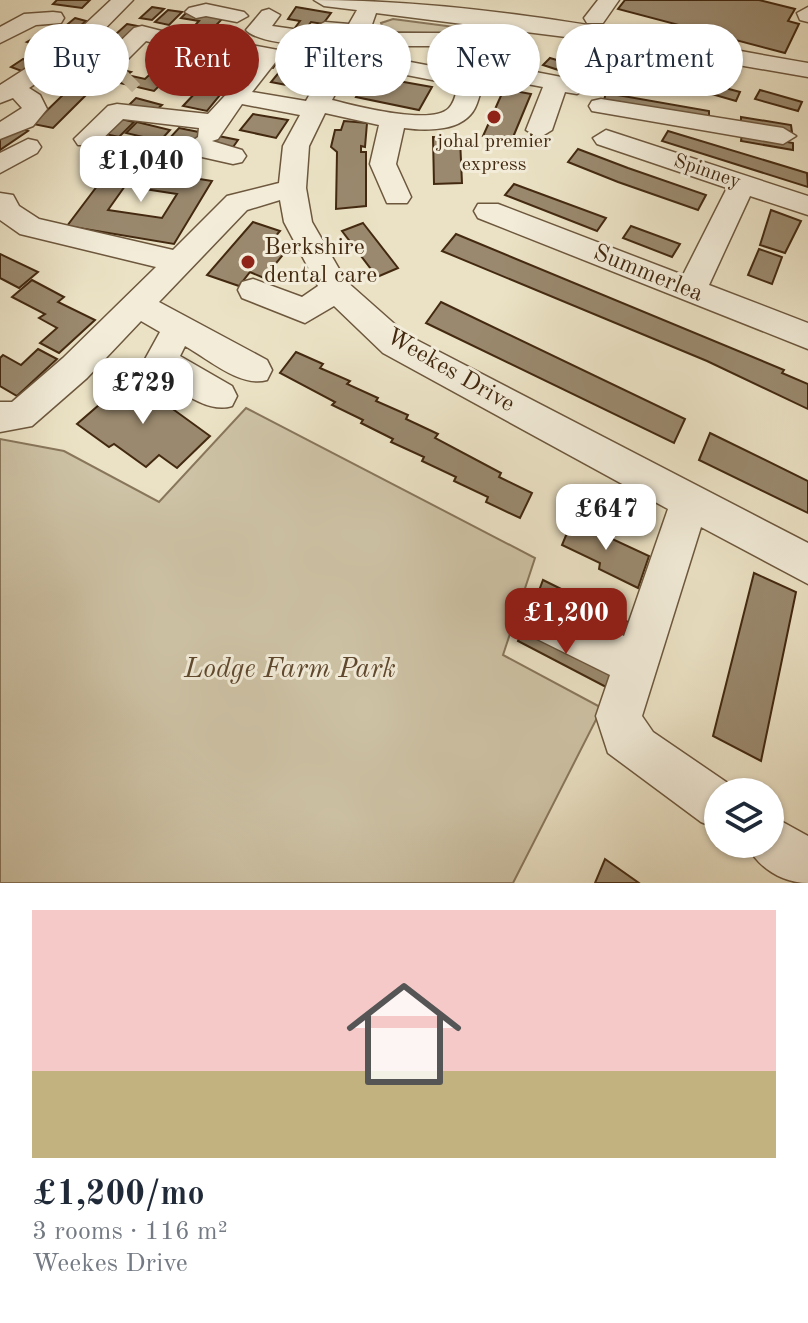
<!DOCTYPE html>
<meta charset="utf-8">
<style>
body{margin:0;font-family:"Old Standard TT",serif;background:#f6f6f7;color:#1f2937;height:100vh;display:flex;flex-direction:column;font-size:30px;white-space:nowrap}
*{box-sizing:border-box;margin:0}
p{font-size:26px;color:#747a83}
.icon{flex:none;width:44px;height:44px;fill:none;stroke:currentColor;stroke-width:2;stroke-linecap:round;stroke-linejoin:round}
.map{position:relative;height:883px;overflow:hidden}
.details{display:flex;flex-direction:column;background:#fff;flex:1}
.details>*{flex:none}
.hud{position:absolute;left:24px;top:24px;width:760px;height:72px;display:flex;gap:16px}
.tools{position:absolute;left:704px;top:778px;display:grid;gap:16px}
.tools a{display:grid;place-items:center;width:80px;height:80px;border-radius:50%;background:#fff;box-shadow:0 2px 6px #0004;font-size:40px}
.price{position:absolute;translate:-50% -68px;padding:0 18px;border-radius:16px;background:#fff;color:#222;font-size:26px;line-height:52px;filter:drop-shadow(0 2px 4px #0008)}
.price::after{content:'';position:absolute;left:50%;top:48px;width:24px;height:18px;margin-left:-12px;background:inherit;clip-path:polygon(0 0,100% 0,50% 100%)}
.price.active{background:#8f2418;color:#fff}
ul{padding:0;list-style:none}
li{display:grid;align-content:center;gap:16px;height:424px;padding:0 32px}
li+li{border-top:2px solid #e0e1e3}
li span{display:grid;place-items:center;height:248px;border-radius:0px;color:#555}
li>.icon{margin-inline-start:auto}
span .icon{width:144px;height:144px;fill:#fffc;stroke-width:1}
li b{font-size:34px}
.chip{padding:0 28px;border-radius:36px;background:#fff;box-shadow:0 2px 6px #0004;font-size:28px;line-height:72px}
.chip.active{background:#8f2418;color:#fff}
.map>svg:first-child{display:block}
.green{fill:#cec3a6;stroke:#88765b;stroke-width:2}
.building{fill:#9a896e;stroke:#432910;stroke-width:2;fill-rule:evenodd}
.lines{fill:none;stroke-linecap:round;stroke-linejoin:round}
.minor-tunnel{stroke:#c9bda1;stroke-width:23;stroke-dasharray:23 12;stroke-linecap:butt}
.minor-casing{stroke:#6d573d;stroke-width:3}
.minor{fill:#f2ecd9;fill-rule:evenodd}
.poi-dot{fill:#8f2418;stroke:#f2ecd9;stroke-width:3}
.labels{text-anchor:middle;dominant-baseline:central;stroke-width:6;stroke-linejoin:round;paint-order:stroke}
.far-poi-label{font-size:20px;fill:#432910;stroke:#f2ecd9}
.far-street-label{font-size:20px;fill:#432910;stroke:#f2ecd9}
.poi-label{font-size:24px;fill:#432910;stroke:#f2ecd9;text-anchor:start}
.street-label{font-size:24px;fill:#432910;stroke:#f2ecd9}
.near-park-label{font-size:28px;font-style:italic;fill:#5f482e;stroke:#f2ecd9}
</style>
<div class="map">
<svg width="808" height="883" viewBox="0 0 808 883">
<rect width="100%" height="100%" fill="#ebe2c5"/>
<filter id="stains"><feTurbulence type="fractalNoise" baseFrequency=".0025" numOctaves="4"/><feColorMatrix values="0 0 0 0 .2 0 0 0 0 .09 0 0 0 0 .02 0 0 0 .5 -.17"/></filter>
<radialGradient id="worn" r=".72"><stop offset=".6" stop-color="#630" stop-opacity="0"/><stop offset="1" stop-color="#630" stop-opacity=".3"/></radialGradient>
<g class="green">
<path d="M393,19L516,35L384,32L381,23Z"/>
<path d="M246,408L535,558L503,655L602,708L513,883H0V439L64,451L159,502Z"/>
</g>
<g class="building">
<path d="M57,0H90L82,8L53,4Z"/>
<path d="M625,0H759L795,9L788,21L799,24L785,53L618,9Z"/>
<path d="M152,7L164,9L152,20L140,18Z"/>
<path d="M296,7L331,13L323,24L311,22L303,33L292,32L300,21L288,19Z"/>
<path d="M168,10L182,12L169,25L155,22Z"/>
<path d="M188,11L224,17L200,42L182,39L199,21L181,18Z"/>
<path d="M75,18L86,21L74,31L63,28Z"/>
<path d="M127,24L138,26L115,47L104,45Z"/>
<path d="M55,26L67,30L39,46L27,42Z"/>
<path d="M180,46L196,50L154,91L77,73L90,62L131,72L127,75L145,79Z"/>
<path d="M309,47L325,50L317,62L300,59Z"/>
<path d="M238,54L278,61L273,68L246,63L207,111L183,106L227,59L232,60Z"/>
<path d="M550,58L587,69L580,77L543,65Z"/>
<path d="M23,59L40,64L27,73L11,67Z"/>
<path d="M598,65L637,76L631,85L592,73Z"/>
<path d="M280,71L320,78L312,90L271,82Z"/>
<path d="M648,73L688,84L682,93L642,81Z"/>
<path d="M370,76L432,87L419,110L356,97Z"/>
<path d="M699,81L740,92L736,101L694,89Z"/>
<path d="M69,89L88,93L53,128L33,124Z"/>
<path d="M504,89L531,94L511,142L483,136Z"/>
<path d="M760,90L802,102L798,111L755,99Z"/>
<path d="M606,93L709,111V118L604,100Z"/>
<path d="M136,98L162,105L155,111L129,105Z"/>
<path d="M253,114L288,120L276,138L240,130Z"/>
<path d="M741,117L791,125L792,132L741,123Z"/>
<path d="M121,119L134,122L119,137L105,134Z"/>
<path d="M344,121L367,123L365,147L361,146V152H366V206L336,209L337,152L331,147L335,130H341Z"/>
<path d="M137,122L170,130L160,141L126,133Z"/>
<path d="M19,127L28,131L0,150V139Z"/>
<path d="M179,128L238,140L231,150L182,140L179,143L167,141Z"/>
<path d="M668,131L807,173L808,187L662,141Z"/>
<path d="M742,134L793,143V150L741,141Z"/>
<path d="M433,137L460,139L462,183L434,184Z"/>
<path d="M578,149L628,168L706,195L698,210L618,182L568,162Z"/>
<path d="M113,165L212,181L174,244L67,226ZM125,186L177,194L162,218L108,210Z"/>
<path d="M514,184L606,218L597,231L505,195Z"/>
<path d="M771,210L801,221L785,253L760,245Z"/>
<path d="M253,222L280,231L268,245L286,251L264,278L250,272L239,286L207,275Z"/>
<path d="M363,223L398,268L377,277L342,231Z"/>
<path d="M631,226L680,244L672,257L623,238Z"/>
<path d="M456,234L784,370L782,373L808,384V409L707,361L442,251Z"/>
<path d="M759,249L782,257L772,284L748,275Z"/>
<path d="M0,254L38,272L19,288L0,278Z"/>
<path d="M32,280L64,297L58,302L95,320L59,353L40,343L57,328L39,318L45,314L12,297Z"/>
<path d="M441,302L685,419L674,443L426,323Z"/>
<path d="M38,349L57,359L17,396L0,386V358L3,355L21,365Z"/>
<path d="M296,352L323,364L320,368L350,381L347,384L378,398L376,401L408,415L406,419L438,434L435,438L501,473L499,477L532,493L520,518L486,502L488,497L454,481L456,477L422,461L424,457L391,442L393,439L361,423L363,420L332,405L335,402L280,373Z"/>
<path d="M130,378L210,436L177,468L159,455L146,467L114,444L109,447L77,424Z"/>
<path d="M710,433L808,481V513L699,460Z"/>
<path d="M574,516L612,533L610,538L649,556L638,588L599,569L600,563L562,545Z"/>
<path d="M754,573L796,592L761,761L713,736Z"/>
<path d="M543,580L630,623L624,640L537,596Z"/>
<path d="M525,624L614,670L608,688L518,641Z"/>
<path d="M605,859L639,883H595Z"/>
</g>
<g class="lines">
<path class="minor-tunnel" d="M124,84L132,76"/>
<defs>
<g id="minor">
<path d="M111,0H133L80,54L29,88L40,95L47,109L33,126L0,139V122L22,108L13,98L0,103V85L64,44Z"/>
<path d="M314,0C479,0 646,35 808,63V77L606,42L376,13L369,33H494L505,40L502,45L491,47L489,63L577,80L589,87L577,94L565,92L552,130L539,138L526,130L543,87L485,76C481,87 480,98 475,108C463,132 426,131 404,128L396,164L411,197L407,203H387L370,164L379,125L325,113L309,146L306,188L312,222L346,281L407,335L808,543V584L701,527L642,716L653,732L735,788L737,792H718V829L701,822L608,753L596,716L610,675L523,632L517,617L523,602L538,596L624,636L668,509L383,353L334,306L305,323L242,298L238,290L242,282L253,279L302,297L318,286L284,222L280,200L247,210L159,302L267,360L272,370L267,380C241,388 208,359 185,346L180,356L232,386L237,396L232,406C205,415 172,384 149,370L144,361L160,332L141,321L87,378L32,426L0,432V402H12L63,358L156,267L20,234L0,220V193L13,195L19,206L39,219L173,250L227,196L279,183L283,146L300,115L242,104L218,139L212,141L242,150L246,156L242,162L233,164L193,155L188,144L198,137L199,128L123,119L96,145H78L74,139L108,106L117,104L208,114L258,60L223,53L220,48L223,43L231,41L278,50L281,55L252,92L306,101L342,37C325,35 327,42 313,44C299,46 255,41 246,30L262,11L269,9L280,15L272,26L307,31L325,22L349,24L357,10L324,6ZM360,46H469L463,72L405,61L401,52L393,50L382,57L386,71L458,85C456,92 455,102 449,108C432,126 355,106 332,100Z"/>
<path d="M598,0H619L603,23H587L584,18Z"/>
<path d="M206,4L244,12L248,16L237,22L206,16L196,18L185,12L189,8Z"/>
<path d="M808,7V22L800,20L797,13Z"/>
<path d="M53,12L61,13L64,18L61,23L36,25L0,43V27L24,14Z"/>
<path d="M142,26L197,40L200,45L189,52L146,41L124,63H108L105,58L108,53L134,28Z"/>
<path d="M601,99L783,128L796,136L783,144L592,111L589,106L592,101Z"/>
<path d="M606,130L808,196V215L750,196L709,285L808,323V349L478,218L474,211L478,204H498L683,275L727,188L597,144L593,138Z"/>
<path d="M28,139L37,141L41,147L37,153L0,173V153Z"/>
<path d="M770,815L808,836V883C783,883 757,868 747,844H770Z"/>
</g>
</defs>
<use href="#minor" class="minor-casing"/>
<use href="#minor" class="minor"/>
</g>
<g class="poi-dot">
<circle cx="494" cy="117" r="8"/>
<circle cx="248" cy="262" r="8"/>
</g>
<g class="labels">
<g class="far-poi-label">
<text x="494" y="142">johal premier<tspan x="494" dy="23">express</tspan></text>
</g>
<g class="far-street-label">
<text transform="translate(707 172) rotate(19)">Spinney</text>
</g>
<g class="poi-label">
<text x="264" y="248">Berkshire<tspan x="264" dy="28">dental care</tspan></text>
</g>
<g class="street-label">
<text transform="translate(648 274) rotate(22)">Summerlea</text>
<text transform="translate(450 371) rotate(30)">Weekes Drive</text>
</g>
<g class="near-park-label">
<text x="290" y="670">Lodge Farm Park</text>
</g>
</g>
<rect width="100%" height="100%" filter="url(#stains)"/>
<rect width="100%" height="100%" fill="url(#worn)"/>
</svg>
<div class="tools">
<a><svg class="icon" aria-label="layers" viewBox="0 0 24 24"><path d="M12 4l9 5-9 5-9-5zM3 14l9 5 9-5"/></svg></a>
</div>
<b class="price" style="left:141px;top:204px">£1,040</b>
<b class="price" style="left:143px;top:426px">£729</b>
<b class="price" style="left:606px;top:552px">£647</b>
<b class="price active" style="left:566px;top:656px">£1,200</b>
<div class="hud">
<a class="chip">Buy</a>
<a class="chip active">Rent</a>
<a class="chip">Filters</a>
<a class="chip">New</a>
<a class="chip">Apartment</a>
</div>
</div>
<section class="details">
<ul>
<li><span style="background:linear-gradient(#f6c9c9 65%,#c2b280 0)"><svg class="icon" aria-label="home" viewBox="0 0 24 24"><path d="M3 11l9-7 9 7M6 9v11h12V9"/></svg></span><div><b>£1,200/mo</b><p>3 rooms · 116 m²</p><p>Weekes Drive</p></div></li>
</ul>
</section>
